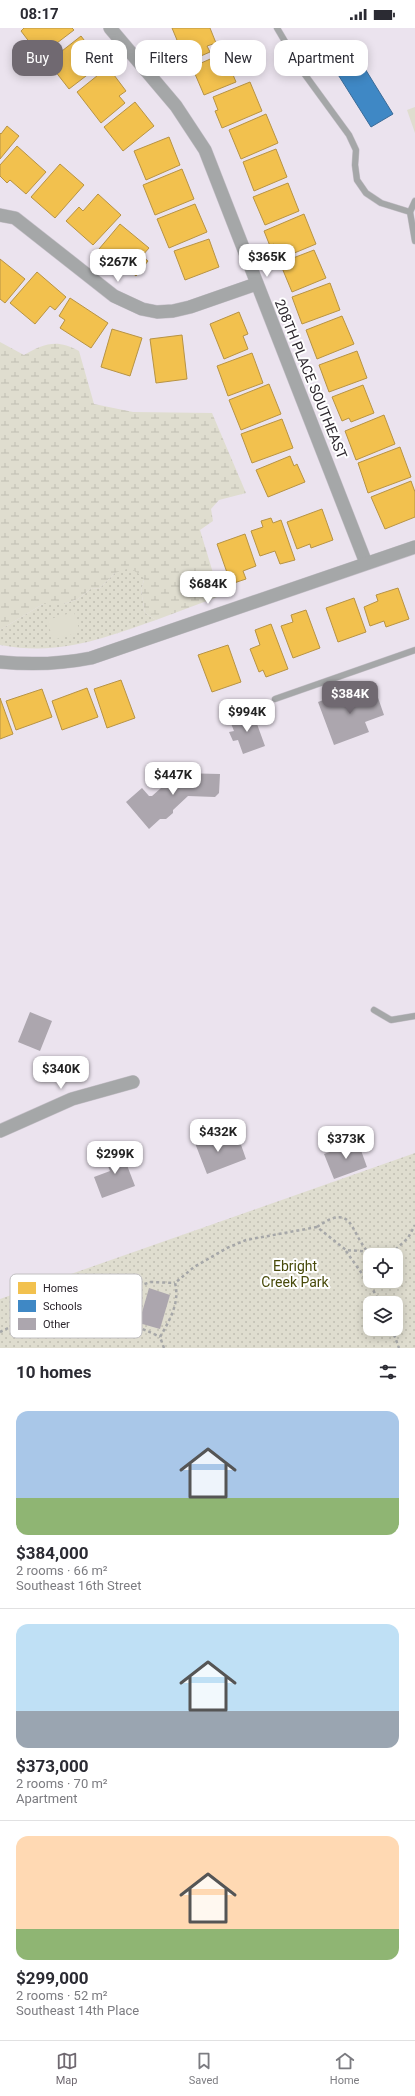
<!DOCTYPE html>
<meta charset="utf-8">
<style>
body{margin:0;font-family:Roboto,sans-serif;background:#f7f7f7;color:#2b2b33;height:100vh;display:flex;flex-direction:column;font-size:15px;white-space:nowrap}
*{box-sizing:border-box;margin:0}
p{font-size:13px;color:#7c7c81}
.icon{flex:none;width:22px;height:22px;fill:none;stroke:currentColor;stroke-width:2;stroke-linecap:round;stroke-linejoin:round}
.map{position:relative;height:1320px;overflow:hidden}
.panel{display:flex;flex-direction:column;background:#fff;flex:1}
.panel>*{flex:none}
.guide{position:absolute;left:12px;top:12px;width:391px;height:36px;display:flex;gap:8px}
.buttons{position:absolute;left:363px;top:1220px;display:grid;gap:8px}
.buttons a{display:grid;place-items:center;width:40px;height:40px;border-radius:8px;background:#fff;box-shadow:0 2px 10px #0003;font-size:20px}
.price{position:absolute;translate:-50% -34px;padding:0 9px;border-radius:8px;background:#fff;color:#222;font-size:13px;line-height:26px;filter:drop-shadow(0 1px 2px #0008)}
.price::after{content:'';position:absolute;left:50%;top:24px;width:12px;height:9px;margin-left:-6px;background:inherit;clip-path:polygon(0 0,100% 0,50% 100%)}
.price.on{background:#706971;color:#fff}
ul{padding:0;list-style:none}
li{display:grid;align-content:center;gap:8px;height:212px;padding:0 16px}
li+li{border-top:1px solid #e1e1e2}
li span{display:grid;place-items:center;height:124px;border-radius:12px;color:#555}
li>.icon{margin-inline-start:auto}
span .icon{width:72px;height:72px;fill:#fffc;stroke-width:1}
li b{font-size:17px}
h2{display:flex;justify-content:space-between;align-items:center;height:48px;padding:0 16px;font-size:17px}
.chip{padding:0 14px;border-radius:12px;background:#fff;box-shadow:0 2px 10px #0003;font-size:14px;line-height:36px}
.chip.on{background:#706971;color:#fff}
.status{display:flex;justify-content:space-between;align-items:center;height:28px;padding:0 20px;background:#fff;direction:ltr}
.status svg{height:11px;fill:currentColor}
.menu{display:flex;justify-content:space-around;align-items:center;height:56px;border-top:1px solid #e1e1e2;background:#fff;font-size:11px;color:#7c7c81}
.menu a{display:grid;justify-items:center;gap:2px}
.menu .on{color:#706971}
.map>svg:first-child{display:block}
.wetland{fill:url(#wetland-marsh)}
.park{fill:url(#park-dots);fill-rule:evenodd}
.pitch{fill:#dfddcf}
.homes{fill:#f2c14e;stroke:#b79344}
.schools{fill:#3f88c5;stroke:#3a6b98}
.building{fill:#aca6ae}
.lines{fill:none;stroke-linecap:round;stroke-linejoin:round}
.service-casing{stroke:#c8c2cb;stroke-width:7}
.minor-casing{stroke:#c8c2cb;stroke-width:14}
.path{stroke:#a6a7a8;stroke-width:2.5;stroke-dasharray:3 3;stroke-linecap:butt}
.service{stroke:#a5a7a8;stroke-width:6}
.minor{stroke:#a5a7a8;stroke-width:13}
.labels{text-anchor:middle;dominant-baseline:central;stroke-width:4;stroke-linejoin:round;paint-order:stroke}
.street-label{font-size:14px;fill:#2d272e;stroke:#fff}
.park-label{font-size:14px;fill:#484a0a;stroke:#fff}
.key{fill:#fff;stroke:#c0bec0;stroke-width:1}
.key-label{font-size:11px;fill:#2d272e}
</style>
<div class="status"><b>08:17</b><svg viewBox="0 0 49 12"><path d="M0 12V9h3v3zM5 12V6h3v6zM10 12V3h3v9zM15 12V0h3v12zM26 1h20v11H26zM47 4h2v5h-2z"/></svg></div>
<div class="map">
<svg width="415" height="1320" viewBox="0 0 415 1320">
<defs>
<pattern id="wetland-marsh" width="20" height="14" patternUnits="userSpaceOnUse"><rect width="20" height="14" fill="#dfddcf"/><path d="M1 5h8M5 5V1M11 12h8M15 12V8" fill="none" stroke="#c0beb2"/></pattern>
<pattern id="park-dots" width="8" height="8" patternUnits="userSpaceOnUse"><rect width="8" height="8" fill="#dfddcf"/><path d="M2 2h.1M6 6h.1" fill="none" stroke="#c0beb2" stroke-width="1.8" stroke-linecap="round"/></pattern>
</defs>
<rect width="100%" height="100%" fill="#ebe3ee"/>
<path class="wetland" d="M0,314L24,327C45,315 57,311 79,323L94,376L133,384L212,385L246,465L219,472L211,481L213,493L200,502L220,568L156,592L145,585L141,562L144,552L115,545L99,561L92,560L78,571L64,576H43L0,602Z"/>
<g class="park">
<path d="M130,540L142,548L144,552L141,562L145,585L156,592C100,611 61,628 0,617V602L43,576H64L78,571L92,560L99,561L115,545Z"/>
<path d="M415,1125V1320H0V1271ZM370,1227H396V1253H370ZM370,1275H396V1301H370Z"/>
</g>
<g class="pitch">
<path d="M415,79V105L407,82Z"/>
<path d="M74,584L80,604L53,612L47,592Z"/>
</g>
<g class="homes">
<path d="M24,0H72L74,2L40,28L21,3Z"/>
<path d="M172,0H210L216,15L207,18L210,24L180,37L171,15L177,12Z"/>
<path d="M81,8L91,21L88,24L99,38L69,61L48,34Z"/>
<path d="M224,25L236,54L204,67L192,39Z"/>
<path d="M108,39L126,63L119,68L125,75L101,95L77,64Z"/>
<path d="M250,54L262,83L222,100L215,83L218,82L213,69Z"/>
<path d="M135,74L154,98L123,123L104,99Z"/>
<path d="M266,86L278,115L241,131L229,102Z"/>
<path d="M7,98L19,108L0,131V105L1,106Z"/>
<path d="M169,109L180,137L146,152L134,123Z"/>
<path d="M17,118L46,144L26,166L10,152L7,155L0,148V137Z"/>
<path d="M276,121L287,149L254,163L243,134Z"/>
<path d="M60,136L84,157L55,190L31,169Z"/>
<path d="M182,141L194,171L155,187L143,157Z"/>
<path d="M288,155L299,183L265,197L253,169Z"/>
<path d="M98,166L121,187L93,217L66,193L79,179L83,183Z"/>
<path d="M195,176L207,204L169,220L157,191Z"/>
<path d="M304,186L316,216L280,231L274,216L270,218L264,203Z"/>
<path d="M120,196L149,220L142,228L148,233L136,248L121,235L119,237L99,221Z"/>
<path d="M209,211L219,239L185,252L174,223Z"/>
<path d="M314,222L326,250L292,264L280,235Z"/>
<path d="M0,231L25,251L5,275L0,271Z"/>
<path d="M37,244L66,269L55,282L50,278L35,296L10,275Z"/>
<path d="M330,255L340,282L302,296L292,269Z"/>
<path d="M70,270L108,295L91,320L60,300L65,292L59,288Z"/>
<path d="M239,284L248,306L243,308L248,321L224,331L210,296Z"/>
<path d="M342,288L354,316L317,331L306,302Z"/>
<path d="M112,301L142,310L130,348L101,339Z"/>
<path d="M182,307L187,351L156,355L150,311Z"/>
<path d="M357,323L367,350L329,364L319,337Z"/>
<path d="M252,325L263,355L228,368L217,338Z"/>
<path d="M269,356L281,386L241,402L229,372Z"/>
<path d="M363,357L374,385L351,394L349,390L342,393L332,369Z"/>
<path d="M384,387L395,416L356,432L345,403Z"/>
<path d="M282,391L293,420L252,435L241,406Z"/>
<path d="M400,419L411,449L368,465L358,435Z"/>
<path d="M290,428L294,438L297,436L305,454L268,469L256,442Z"/>
<path d="M411,453L415,464V489L385,501L371,469Z"/>
<path d="M322,481L333,512L311,520L310,516L297,521L287,494Z"/>
<path d="M271,490L273,495L281,492L295,532L280,536L275,523L260,528L251,503L263,499L261,493Z"/>
<path d="M245,506L256,538L243,543L246,551L231,556L217,516Z"/>
<path d="M398,560L409,591L386,599L384,593L370,598L364,579L378,573L376,567Z"/>
<path d="M354,570L366,604L338,614L326,580Z"/>
<path d="M306,582L320,620L293,630L281,598L293,594L291,587Z"/>
<path d="M271,596L288,641L266,649L263,642L259,644L250,621L260,617L255,602Z"/>
<path d="M228,617L241,654L212,664L198,627Z"/>
<path d="M121,652L135,690L107,700L94,661Z"/>
<path d="M87,660L98,689L62,702L52,673Z"/>
<path d="M42,661L52,689L16,702L6,673Z"/>
<path d="M0,670L13,706L0,711Z"/>
</g>
<path class="schools" d="M359,31L393,86L371,99L337,45Z"/>
<g class="building">
<path d="M375,661L384,687L365,694L369,704L334,717L318,674L340,666L343,673Z"/>
<path d="M253,685L265,718L243,726L238,712L233,713L229,704L234,703L230,693Z"/>
<path d="M178,745L220,746L219,765L215,769L188,768L173,782V785L166,791H160L149,801L126,774L142,760L149,768H152Z"/>
<path d="M30,984L52,993L40,1023L18,1014Z"/>
<path d="M213,1103L219,1119L239,1111L246,1131L207,1146L193,1110Z"/>
<path d="M358,1114L367,1139L334,1151L324,1126Z"/>
<path d="M120,1119L135,1158L102,1170L94,1149L110,1143L103,1126Z"/>
<path d="M149,1260L170,1267L160,1301L139,1295Z"/>
</g>
<g class="lines">
<defs>
<g id="service">
<path d="M277,0L303,44L349,107L356,122L355,137L357,152L366,165L381,175L410,184"/>
<path d="M415,173L410,184L415,213"/>
<path d="M275,671L415,622"/>
<path d="M374,982L391,992L415,988"/>
</g>
<g id="minor">
<path d="M110,0L176,78L205,122L366,535"/>
<path d="M0,187L15,190L114,268L142,281L157,284L173,283L190,279L256,256"/>
<path d="M0,634C31,637 61,636 91,630L415,519"/>
<path d="M0,1103L72,1071L133,1054"/>
</g>
</defs>
<use href="#service" class="service-casing"/>
<use href="#minor" class="minor-casing"/>
<g class="path">
<path d="M317,1199C353,1174 349,1202 368,1224"/>
<path d="M346,1223L372,1260L380,1275"/>
<path d="M64,1280L151,1254L175,1255"/>
<path d="M392,1301L399,1320"/>
<path d="M0,1304C19,1295 40,1285 60,1281C84,1278 139,1298 160,1309"/>
<path d="M164,1320L160,1309C170,1292 180,1274 175,1255L194,1239L227,1220L246,1212L317,1199L346,1222L372,1224L395,1222L408,1210L415,1197"/>
</g>
<use href="#service" class="service"/>
<use href="#minor" class="minor"/>
</g>
<g class="labels">
<g class="street-label">
<text transform="translate(311 351) rotate(68)">208TH PLACE SOUTHEAST</text>
</g>
<g class="park-label">
<text x="295" y="1238">Ebright<tspan x="295" dy="16">Creek Park</tspan></text>
</g>
</g>
<rect x="10" y="1246" width="132" height="64" rx="6" class="key"/>
<rect x="18" y="1254" width="18" height="12" fill="#f2c14e"/>
<rect x="18" y="1272" width="18" height="12" fill="#3f88c5"/>
<rect x="18" y="1290" width="18" height="12" fill="#aca6ae"/>
<g class="key-label">
<text x="43" y="1264">Homes</text>
<text x="43" y="1282">Schools</text>
<text x="43" y="1300">Other</text>
</g>
</svg>
<div class="buttons">
<a><svg class="icon" aria-label="locate" viewBox="0 0 24 24"><circle cx="12" cy="12" r="6"/><path d="M12 2v4M12 18v4M2 12h4M18 12h4"/></svg></a>
<a><svg class="icon" aria-label="layers" viewBox="0 0 24 24"><path d="M12 4l9 5-9 5-9-5zM3 14l9 5 9-5"/></svg></a>
</div>
<b class="price" style="left:267px;top:250px">$365K</b>
<b class="price" style="left:118px;top:255px">$267K</b>
<b class="price" style="left:208px;top:577px">$684K</b>
<b class="price on" style="left:350px;top:687px">$384K</b>
<b class="price" style="left:247px;top:705px">$994K</b>
<b class="price" style="left:173px;top:768px">$447K</b>
<b class="price" style="left:61px;top:1062px">$340K</b>
<b class="price" style="left:218px;top:1125px">$432K</b>
<b class="price" style="left:346px;top:1132px">$373K</b>
<b class="price" style="left:115px;top:1147px">$299K</b>
<div class="guide">
<a class="chip on">Buy</a>
<a class="chip">Rent</a>
<a class="chip">Filters</a>
<a class="chip">New</a>
<a class="chip">Apartment</a>
</div>
</div>
<section class="panel">
<h2>10 homes<svg class="icon" aria-label="filters" viewBox="0 0 24 24"><path d="M4 7h16M4 17h16"/><circle cx="9" cy="7" r="2"/><circle cx="15" cy="17" r="2"/></svg></h2>
<ul>
<li><span style="background:linear-gradient(#a9c7e8 70%,#8fb573 0)"><svg class="icon" aria-label="home" viewBox="0 0 24 24"><path d="M3 11l9-7 9 7M6 9v11h12V9"/></svg></span><div><b>$384,000</b><p>2 rooms · 66 m²</p><p>Southeast 16th Street</p></div></li>
<li><span style="background:linear-gradient(#bfe0f5 70%,#9aa5b1 0)"><svg class="icon" aria-label="home" viewBox="0 0 24 24"><path d="M3 11l9-7 9 7M6 9v11h12V9"/></svg></span><div><b>$373,000</b><p>2 rooms · 70 m²</p><p>Apartment</p></div></li>
<li><span style="background:linear-gradient(#ffd9b3 75%,#8fb573 0)"><svg class="icon" aria-label="home" viewBox="0 0 24 24"><path d="M3 11l9-7 9 7M6 9v11h12V9"/></svg></span><div><b>$299,000</b><p>2 rooms · 52 m²</p><p>Southeast 14th Place</p></div></li>
</ul>
</section>
<nav class="menu">
<a class="on"><svg class="icon" aria-label="map" viewBox="0 0 24 24"><path d="M3 6l6-2 6 2 6-2v14l-6 2-6-2-6 2zM9 4v14M15 6v14"/></svg>Map</a>
<a><svg class="icon" aria-label="saved" viewBox="0 0 24 24"><path d="M7 4h10v16l-5-4-5 4z"/></svg>Saved</a>
<a><svg class="icon" aria-label="home" viewBox="0 0 24 24"><path d="M3 11l9-7 9 7M6 9v11h12V9"/></svg>Home</a>
</nav>
